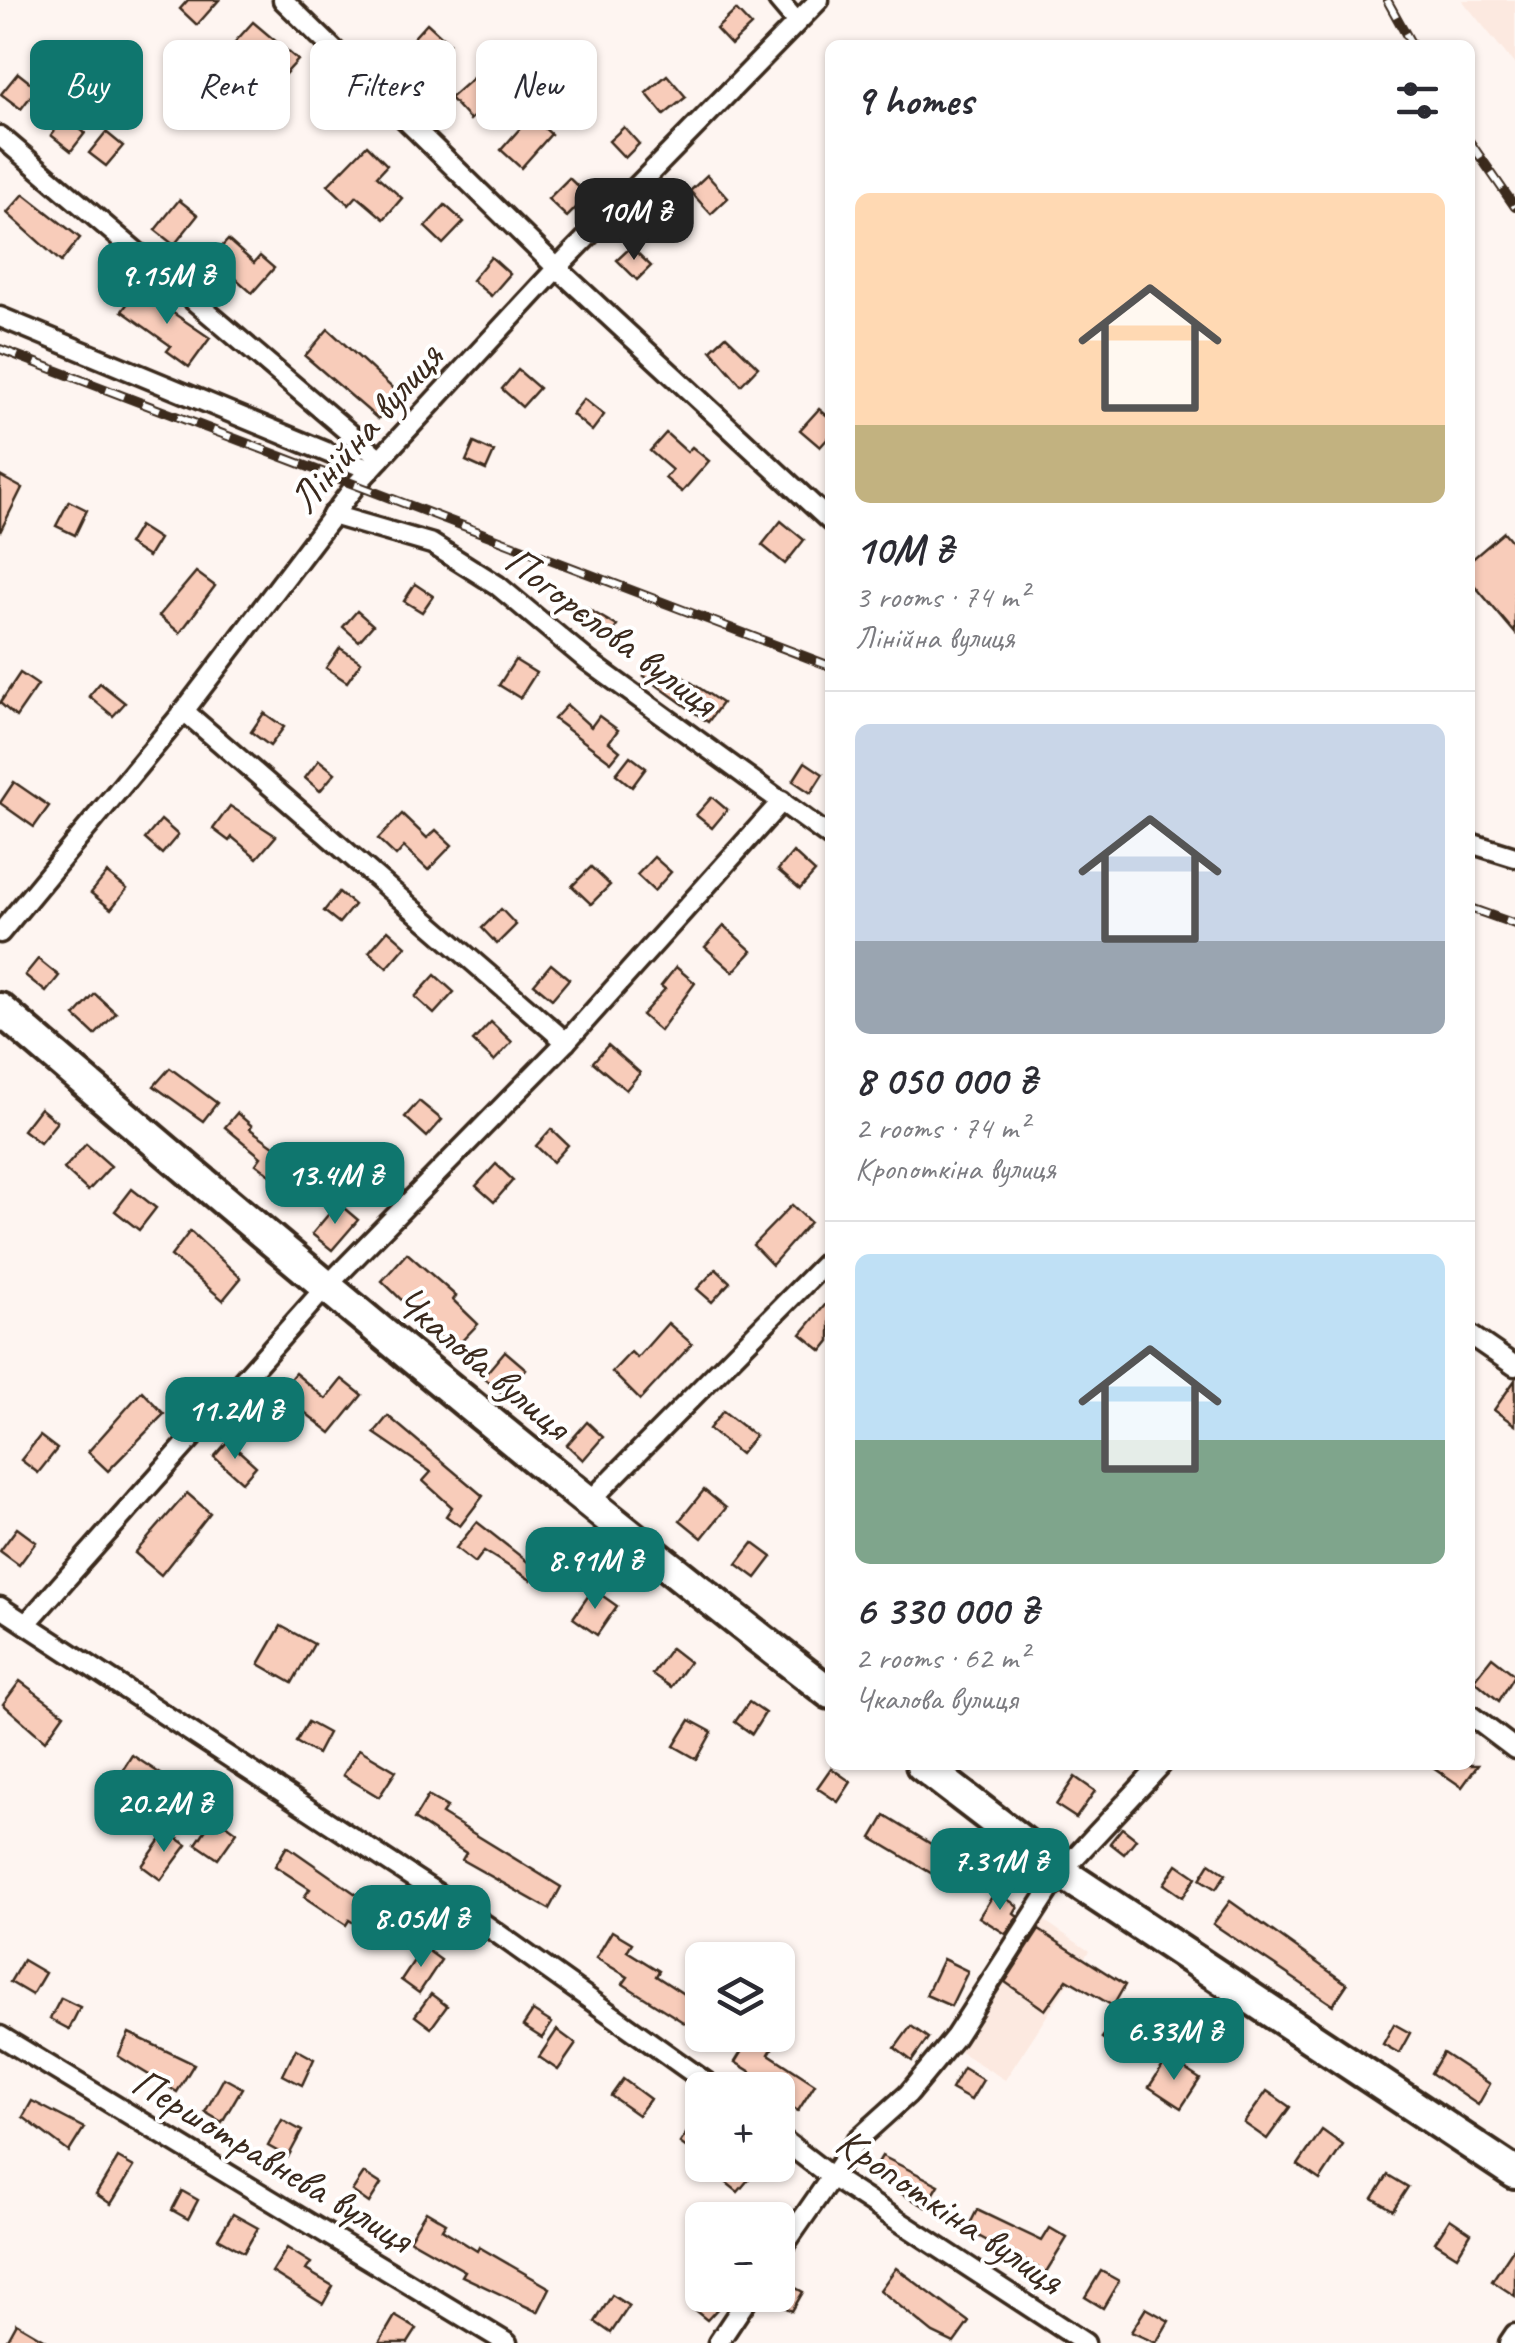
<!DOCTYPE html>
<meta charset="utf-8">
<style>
body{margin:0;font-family:Caveat,sans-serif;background:#f7f7f7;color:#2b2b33;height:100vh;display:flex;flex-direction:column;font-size:38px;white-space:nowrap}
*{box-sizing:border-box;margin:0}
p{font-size:32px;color:#7c7c81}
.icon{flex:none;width:55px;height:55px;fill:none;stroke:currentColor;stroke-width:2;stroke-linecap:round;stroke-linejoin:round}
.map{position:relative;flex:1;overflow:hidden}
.side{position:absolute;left:825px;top:40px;width:650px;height:1730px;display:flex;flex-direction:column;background:#fff;border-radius:15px;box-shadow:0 2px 8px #0004}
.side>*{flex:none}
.guide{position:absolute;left:30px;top:40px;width:645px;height:90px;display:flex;gap:20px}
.tools{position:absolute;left:685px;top:1942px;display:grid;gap:20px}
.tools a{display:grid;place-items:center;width:110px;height:110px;border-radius:15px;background:#fff;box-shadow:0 2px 8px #0004;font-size:50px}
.price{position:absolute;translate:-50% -85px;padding:0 22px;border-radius:20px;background:#0f766e;color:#fff;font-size:32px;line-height:65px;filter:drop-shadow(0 2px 5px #0008)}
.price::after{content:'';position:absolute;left:50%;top:60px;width:30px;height:22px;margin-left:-15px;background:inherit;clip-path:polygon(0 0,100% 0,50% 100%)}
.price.on{background:#222;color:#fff}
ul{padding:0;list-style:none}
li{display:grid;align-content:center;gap:20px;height:530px;padding:0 30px}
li+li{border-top:2px solid #e1e1e2}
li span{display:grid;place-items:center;height:310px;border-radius:15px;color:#555}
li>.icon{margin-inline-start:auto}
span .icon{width:180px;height:180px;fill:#fffc;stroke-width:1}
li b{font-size:42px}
h2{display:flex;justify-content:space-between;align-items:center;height:120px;padding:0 30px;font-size:42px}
.pill{padding:0 35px;border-radius:15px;background:#fff;box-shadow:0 2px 8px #0004;font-size:35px;line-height:90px}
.pill.on{background:#0f766e;color:#fff}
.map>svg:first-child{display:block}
.built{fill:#fce9e0}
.building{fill:#f8ccba;stroke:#3b2a1e;stroke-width:2.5}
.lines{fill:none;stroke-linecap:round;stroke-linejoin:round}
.minor-casing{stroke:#3b2a1e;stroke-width:25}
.primary-casing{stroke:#3b2a1e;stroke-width:38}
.minor{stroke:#fff;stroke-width:18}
.primary{stroke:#fff;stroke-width:30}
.rail-casing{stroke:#3b2a1e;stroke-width:10}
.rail{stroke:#fff;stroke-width:6;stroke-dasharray:19;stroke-linecap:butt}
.labels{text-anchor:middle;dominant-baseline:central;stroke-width:8;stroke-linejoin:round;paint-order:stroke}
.street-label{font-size:42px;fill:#3b2a1e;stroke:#fff}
</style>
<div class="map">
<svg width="1515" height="2343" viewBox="0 0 1515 2343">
<rect width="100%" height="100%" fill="#fef5f1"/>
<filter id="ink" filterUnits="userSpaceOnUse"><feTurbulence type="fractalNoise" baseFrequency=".01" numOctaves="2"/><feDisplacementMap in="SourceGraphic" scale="20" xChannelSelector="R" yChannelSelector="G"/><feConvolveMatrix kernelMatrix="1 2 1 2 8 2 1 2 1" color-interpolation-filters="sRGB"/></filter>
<g filter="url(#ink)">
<g class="built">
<path d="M1462,0H1515V65Z"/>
<path d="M1042,1919L1089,1951L1005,2080L959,2051Z"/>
</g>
<g class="building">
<path d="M188,0H219L197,25L180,9Z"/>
<path d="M736,10L751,26L731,45L716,29Z"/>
<path d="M253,22L298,60L275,85L235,42Z"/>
<path d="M427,23L449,43L419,75L398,55Z"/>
<path d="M18,73L37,88L21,109L1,94Z"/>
<path d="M667,75L686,97L664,115L646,93Z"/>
<path d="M474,77L493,98L470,120L450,98Z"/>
<path d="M531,116L551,134L521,168L501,150Z"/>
<path d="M65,118L85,133L71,151L51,135Z"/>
<path d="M624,127L639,144L625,158L609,141Z"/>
<path d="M106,132L123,146L106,166L89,153Z"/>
<path d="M367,145L387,165L377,176L402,198L384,219L357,196L349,205L328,185Z"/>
<path d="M707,175L728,198L711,214L690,191Z"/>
<path d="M569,178L588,196L567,217L548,199Z"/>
<path d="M24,194L80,238L61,262L7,213Z"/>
<path d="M179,200L198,215L174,245L155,230Z"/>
<path d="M445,205L464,222L443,244L425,227Z"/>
<path d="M228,240L254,263L260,256L274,268L252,293L233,276L224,286L203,267Z"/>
<path d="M631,247L651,266L637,280L617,260Z"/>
<path d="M491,257L510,274L491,296L472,280Z"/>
<path d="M138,289L210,338L189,367L167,351L171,346L122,311Z"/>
<path d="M328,329L399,394L378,419L305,356Z"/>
<path d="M726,336L758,367L741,385L711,350Z"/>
<path d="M518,370L539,388L522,407L502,389Z"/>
<path d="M584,399L604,415L592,431L572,414Z"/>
<path d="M819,409L830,418V436L820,447L800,430Z"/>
<path d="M666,433L687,452L692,447L709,461L682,492L665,478L672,470L650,451Z"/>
<path d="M474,443L494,452L486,470L466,461Z"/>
<path d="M0,476L22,488L0,532Z"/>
<path d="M69,501L87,510L75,535L56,526Z"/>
<path d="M781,521L804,540L785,564L762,545Z"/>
<path d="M139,526L159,539L148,557L128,544Z"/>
<path d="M1504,532L1515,545V633L1470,580V561Z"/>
<path d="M196,572L215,586L180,633L159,616Z"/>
<path d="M415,584L433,596L422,612L404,601Z"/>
<path d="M588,609L617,626L606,643L578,625Z"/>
<path d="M357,611L373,625L359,641L343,627Z"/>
<path d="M340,648L361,662L347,682L326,668Z"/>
<path d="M656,659L722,703L708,722L644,676Z"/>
<path d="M515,660L536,673L520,698L499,685Z"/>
<path d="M20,673L38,685L16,717L0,703Z"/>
<path d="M100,683L125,703L113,716L89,696Z"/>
<path d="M567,705L591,727L599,716L618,730L609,742L620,751L611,762L554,719Z"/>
<path d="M264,713L284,727L270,746L251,732Z"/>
<path d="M630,756L646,768L632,787L616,774Z"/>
<path d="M319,760L335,773L320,791L305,778Z"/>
<path d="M805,762L823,774L811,793L793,781Z"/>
<path d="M14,782L49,806L34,827L0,803Z"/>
<path d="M712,797L727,810L712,828L696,815Z"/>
<path d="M230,806L276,836L257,858L232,837L229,841L213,829Z"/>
<path d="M402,814L427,838L436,830L452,845L428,870L404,847L396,856L378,839Z"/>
<path d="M161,820L178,835L162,854L145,839Z"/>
<path d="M793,852L815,872L800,889L778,870Z"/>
<path d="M654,857L671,872L654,891L637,875Z"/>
<path d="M591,867L610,885L591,904L572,886Z"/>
<path d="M107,873L127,889L111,909L91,893Z"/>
<path d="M339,892L354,905L339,923L324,911Z"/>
<path d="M501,909L516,925L497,944L482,928Z"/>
<path d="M724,926L752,951L733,972L705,947Z"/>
<path d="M388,930L406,946L387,968L369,952Z"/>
<path d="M38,959L59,976L46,992L25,975Z"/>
<path d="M551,964L569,979L552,999L534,984Z"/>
<path d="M676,967L695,983L660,1031L642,1015L665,989L661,986Z"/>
<path d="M435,975L454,992L434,1014L415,997Z"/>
<path d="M95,994L116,1013L95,1035L75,1016Z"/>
<path d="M491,1022L512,1042L494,1061L473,1041Z"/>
<path d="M608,1045L640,1073L626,1090L593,1062Z"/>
<path d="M170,1068L217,1103L203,1121L154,1086Z"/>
<path d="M419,1101L442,1120L427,1137L405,1117Z"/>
<path d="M40,1108L57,1122L40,1143L23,1130Z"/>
<path d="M237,1113L252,1126L250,1129L292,1159L277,1180L256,1164L261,1157L225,1127Z"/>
<path d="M551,1129L568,1145L553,1162L536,1146Z"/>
<path d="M86,1144L111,1166L88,1191L64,1169Z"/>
<path d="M496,1164L513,1180L494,1202L476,1186Z"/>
<path d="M132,1189L156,1208L139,1230L115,1211Z"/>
<path d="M338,1203L358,1220L332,1250L312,1234Z"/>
<path d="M792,1205L810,1222L772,1265L753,1245Z"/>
<path d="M190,1231L241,1278L223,1300L171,1256Z"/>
<path d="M407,1253L456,1296L453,1300L478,1324L453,1350L382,1281Z"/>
<path d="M716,1269L730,1282L712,1302L697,1289Z"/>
<path d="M830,1299V1341L822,1351L801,1334Z"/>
<path d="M668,1323L692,1344L640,1400L612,1372L631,1352L637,1358Z"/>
<path d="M505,1351L526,1369L504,1395L483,1377Z"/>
<path d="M295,1373L326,1399L342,1379L362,1395L331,1433L279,1392Z"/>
<path d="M1515,1380V1425L1494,1410Z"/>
<path d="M142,1391L164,1414L108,1471L88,1452Z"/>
<path d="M723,1411L755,1436L740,1454L709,1429Z"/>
<path d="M388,1416L483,1496L460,1526L446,1516L452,1507L423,1481L431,1472L374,1433Z"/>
<path d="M587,1422L603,1437L583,1460L567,1445Z"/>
<path d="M40,1436L57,1449L38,1473L21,1460Z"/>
<path d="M228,1441L256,1466L242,1482L214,1457Z"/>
<path d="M704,1490L726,1508L702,1538L680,1520Z"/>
<path d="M187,1493L210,1513L161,1575L135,1553Z"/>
<path d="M477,1522L538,1570L531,1580L484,1551L475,1563L456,1548Z"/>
<path d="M17,1528L36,1542L19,1565L0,1551Z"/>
<path d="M753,1543L772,1557L756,1578L737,1564Z"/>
<path d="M593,1589L617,1606L597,1635L573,1618Z"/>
<path d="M281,1626L314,1644L292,1683L259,1664Z"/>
<path d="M671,1648L689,1662L671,1687L652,1674Z"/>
<path d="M1492,1657L1515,1675L1499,1701L1474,1680Z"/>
<path d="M20,1681L64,1714L45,1741L3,1704Z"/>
<path d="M749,1702L765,1713L752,1734L735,1722Z"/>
<path d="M690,1720L712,1732L697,1759L674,1746Z"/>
<path d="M308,1722L328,1733L317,1754L296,1742Z"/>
<path d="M359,1749L396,1771L379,1797L343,1775Z"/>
<path d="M132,1755L182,1788L169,1806L120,1774Z"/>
<path d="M1430,1765H1478L1462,1787Z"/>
<path d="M831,1768L851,1782L838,1802L817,1788Z"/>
<path d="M1075,1777L1095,1791L1076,1818L1056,1805Z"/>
<path d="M428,1796L447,1807L442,1814L561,1887L549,1909L462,1860L466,1853L414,1819Z"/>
<path d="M215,1816L237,1832L218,1859L196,1844Z"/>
<path d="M885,1816L954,1858L941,1879L872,1838Z"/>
<path d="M1122,1828L1136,1839L1124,1854L1110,1843Z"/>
<path d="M167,1831L187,1845L161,1880L142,1866Z"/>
<path d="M287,1846L389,1917L376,1937L349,1920L346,1925L304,1897L310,1889L275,1866Z"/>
<path d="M1210,1863L1226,1874L1216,1889L1200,1879Z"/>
<path d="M1177,1864L1196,1877L1183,1897L1164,1884Z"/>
<path d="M995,1892L1018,1906L1014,1913L1018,1916L1006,1934L979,1917Z"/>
<path d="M1230,1901L1347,1984L1333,2005L1213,1924Z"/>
<path d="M1039,1930L1125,1985L1113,2006L1067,1979L1045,2010L1005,1982Z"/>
<path d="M612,1931L632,1943L627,1951L659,1971L656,1976L702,2006V2034L623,1984L628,1977L596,1958Z"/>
<path d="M423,1947L441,1960L419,1993L401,1980Z"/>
<path d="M943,1959L968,1971L951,2006L926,1995Z"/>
<path d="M23,1960L45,1973L32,1995L10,1982Z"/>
<path d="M431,1994L447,2006L431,2028L415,2016Z"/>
<path d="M61,1998L80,2007L69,2029L50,2019Z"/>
<path d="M533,2011L552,2023L542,2038L523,2026Z"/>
<path d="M1117,2017L1133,2028L1118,2050L1102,2038Z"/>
<path d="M1394,2024L1410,2033L1399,2053L1383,2044Z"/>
<path d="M911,2026L928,2038L912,2061L895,2048Z"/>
<path d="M557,2030L576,2044L558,2070L539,2057Z"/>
<path d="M129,2033L194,2064L177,2092L118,2056Z"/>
<path d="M751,2036L772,2049L769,2054L815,2084L798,2111L778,2098V2090H765L769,2083L735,2062Z"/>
<path d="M296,2049L314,2059L302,2085L283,2075Z"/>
<path d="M1443,2053L1490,2084L1478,2105L1431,2073Z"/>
<path d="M1168,2058L1200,2079L1181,2108L1149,2087Z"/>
<path d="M963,2068L983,2080L971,2100L951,2089Z"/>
<path d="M224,2078L242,2088L222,2122L205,2112Z"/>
<path d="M623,2079L650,2099L638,2115L611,2096Z"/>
<path d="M1267,2091L1290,2107L1267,2139L1244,2123Z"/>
<path d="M32,2101L84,2128L69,2152L23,2117Z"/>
<path d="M282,2120L302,2131L288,2157L268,2146Z"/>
<path d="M691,2126L702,2134V2159L680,2143Z"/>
<path d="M1322,2130L1343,2145L1320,2180L1298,2165Z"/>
<path d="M882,2156L939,2185L926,2207L870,2176Z"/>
<path d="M118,2158L134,2167L111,2204L96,2194Z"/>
<path d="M726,2165H742L753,2174L738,2192L717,2175Z"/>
<path d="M364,2173L381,2184L369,2203L352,2191Z"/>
<path d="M1388,2175L1408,2187L1393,2210L1373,2198Z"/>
<path d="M182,2191L198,2200L188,2219L172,2210Z"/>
<path d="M977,2210L1042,2241L1050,2228L1067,2238L1046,2272L967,2230Z"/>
<path d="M426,2211L446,2223L442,2229L477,2251L479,2247L550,2288L538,2312L462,2276L465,2271L409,2239Z"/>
<path d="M233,2214L258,2228L244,2252L218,2238Z"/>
<path d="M1450,2219L1471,2233L1457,2256L1435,2242Z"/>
<path d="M1515,2246V2296L1492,2281Z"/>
<path d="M287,2248L311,2263L306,2270L333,2286L323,2304L272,2272Z"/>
<path d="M896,2268L969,2322L954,2343L933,2333L880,2290Z"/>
<path d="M1101,2271L1119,2281L1103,2308L1085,2297Z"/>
<path d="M781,2280L803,2292L792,2311L770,2299L778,2295Z"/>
<path d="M612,2295L629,2306L611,2333L595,2322Z"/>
<path d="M703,2295L720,2306L707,2320L692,2308Z"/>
<path d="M1146,2308L1169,2321L1156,2343L1131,2332Z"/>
<path d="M395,2316L417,2329L408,2343H379Z"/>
<path d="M16,2323L50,2343H5Z"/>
</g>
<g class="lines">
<defs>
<g id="minor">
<path d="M283,0L557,268L830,521"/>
<path d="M778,0L795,20"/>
<path d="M0,136L380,459"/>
<path d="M0,317L370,470"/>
<path d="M332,515L432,544L497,585L588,661L830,837"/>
<path d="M184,711L566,1042"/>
<path d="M1470,843L1515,857"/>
<path d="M0,933L184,711L355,486L557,268L819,0"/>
<path d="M1470,1335L1515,1366"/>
<path d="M587,1504L830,1258"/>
<path d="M0,1607L487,1926L717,2090"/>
<path d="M26,1624L325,1288L566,1042L782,801"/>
<path d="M1470,1715L1515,1749"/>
<path d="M0,2036L507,2343"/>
<path d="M778,2136L830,2176L1085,2343"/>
<path d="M778,2254L857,2140L908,2094L955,2037L1061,1872L1161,1765"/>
<path d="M718,2343L750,2295"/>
<path d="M1509,2343L1515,2334"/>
</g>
<g id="primary">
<path d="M0,1009C272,1243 546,1473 830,1693"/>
<path d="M922,1765L1061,1872L1515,2173"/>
</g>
</defs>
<use href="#minor" class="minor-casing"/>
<use href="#primary" class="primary-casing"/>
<use href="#minor" class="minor"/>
<use href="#primary" class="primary"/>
<defs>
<g id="rail">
<path d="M1387,0L1412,45"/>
<path d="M1470,142L1515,207"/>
<path d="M0,349L830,666"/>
<path d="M1470,908L1515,924"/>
</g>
</defs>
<use href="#rail" class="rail-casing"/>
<use href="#rail" class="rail"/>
</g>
</g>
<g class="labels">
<g class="street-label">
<text transform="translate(366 428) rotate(-49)">Лінійна вулиця</text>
<text transform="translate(611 631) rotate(37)">Погорєлова вулиця</text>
<text transform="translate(483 1363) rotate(40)">Чкалова вулиця</text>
<text transform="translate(272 2160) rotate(31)">Першотравнева вулиця</text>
<text transform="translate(950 2211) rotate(34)">Кропоткіна вулиця</text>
</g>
</g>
</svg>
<div class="tools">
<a><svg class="icon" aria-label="layers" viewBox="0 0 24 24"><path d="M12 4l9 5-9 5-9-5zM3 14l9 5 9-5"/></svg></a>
<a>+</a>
<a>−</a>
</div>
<b class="price on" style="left:634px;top:263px">10M ₴</b>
<b class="price" style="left:167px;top:327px">9.15M ₴</b>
<b class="price" style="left:335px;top:1227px">13.4M ₴</b>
<b class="price" style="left:235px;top:1462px">11.2M ₴</b>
<b class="price" style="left:595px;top:1612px">8.91M ₴</b>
<b class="price" style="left:164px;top:1855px">20.2M ₴</b>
<b class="price" style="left:1000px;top:1913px">7.31M ₴</b>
<b class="price" style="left:421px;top:1970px">8.05M ₴</b>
<b class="price" style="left:1174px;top:2083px">6.33M ₴</b>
<div class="guide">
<a class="pill on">Buy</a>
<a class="pill">Rent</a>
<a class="pill">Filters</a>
<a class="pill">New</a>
</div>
<section class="side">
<h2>9 homes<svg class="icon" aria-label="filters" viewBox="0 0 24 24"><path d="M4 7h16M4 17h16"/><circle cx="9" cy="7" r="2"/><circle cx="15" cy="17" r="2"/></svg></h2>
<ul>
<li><span style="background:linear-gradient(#ffd9b3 75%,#c2b280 0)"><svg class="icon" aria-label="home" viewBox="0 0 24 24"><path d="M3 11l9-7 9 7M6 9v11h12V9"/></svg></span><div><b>10M ₴</b><p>3 rooms · 74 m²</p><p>Лінійна вулиця</p></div></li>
<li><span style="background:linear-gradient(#c9d6e8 70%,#9aa5b1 0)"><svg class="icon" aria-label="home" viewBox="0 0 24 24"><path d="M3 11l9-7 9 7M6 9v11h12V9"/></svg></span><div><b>8 050 000 ₴</b><p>2 rooms · 74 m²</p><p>Кропоткіна вулиця</p></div></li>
<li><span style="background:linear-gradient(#bfe0f5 60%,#7fa58c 0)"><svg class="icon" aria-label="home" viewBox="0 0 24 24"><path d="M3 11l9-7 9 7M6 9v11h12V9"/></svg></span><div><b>6 330 000 ₴</b><p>2 rooms · 62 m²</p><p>Чкалова вулиця</p></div></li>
</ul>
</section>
</div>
